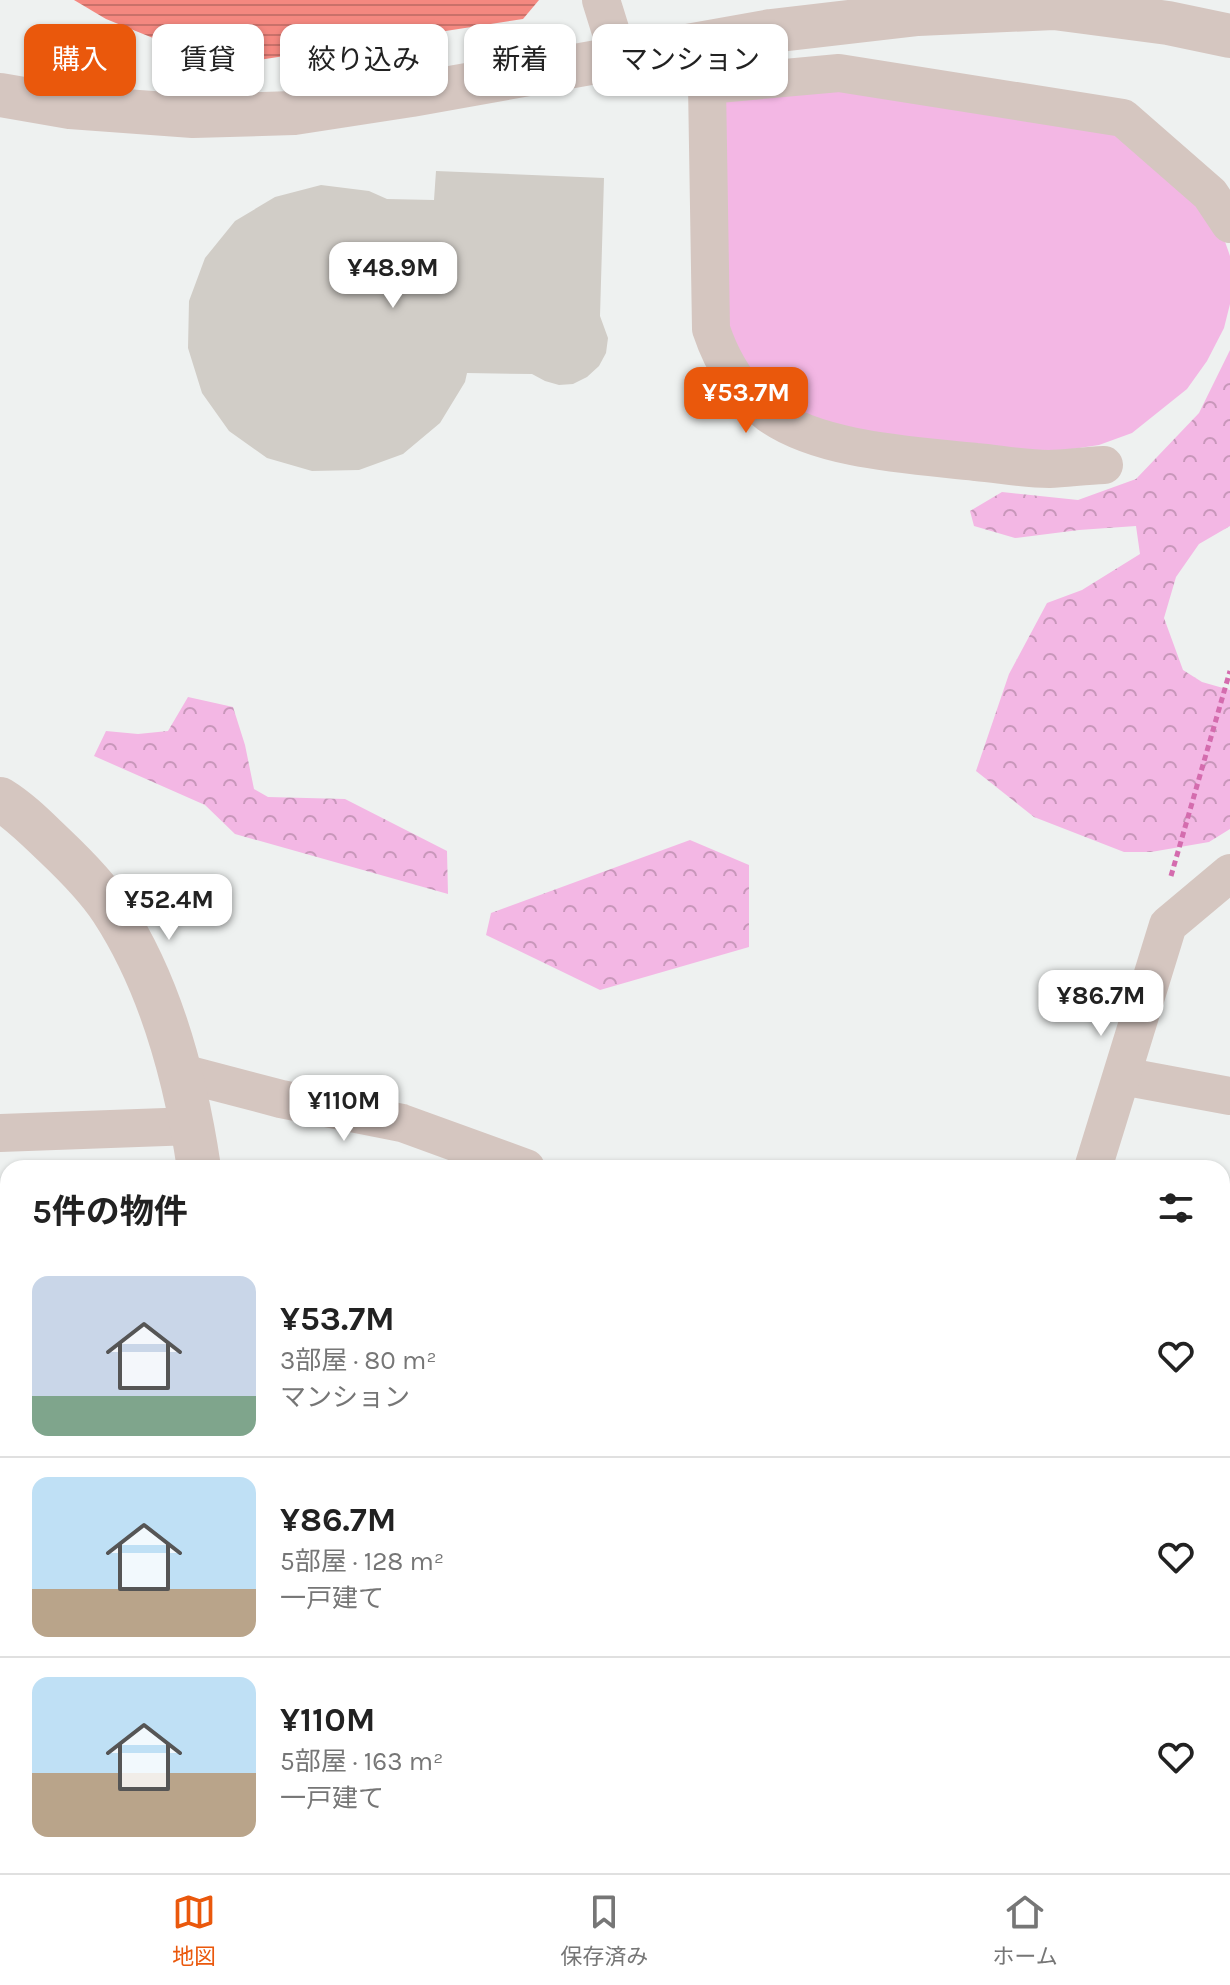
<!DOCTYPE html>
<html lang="ja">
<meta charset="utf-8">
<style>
body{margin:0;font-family:Karla,"Noto Sans JP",sans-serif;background:#f2f2f2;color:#222;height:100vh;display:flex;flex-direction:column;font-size:30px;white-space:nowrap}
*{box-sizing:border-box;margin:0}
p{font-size:26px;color:#767676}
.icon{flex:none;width:44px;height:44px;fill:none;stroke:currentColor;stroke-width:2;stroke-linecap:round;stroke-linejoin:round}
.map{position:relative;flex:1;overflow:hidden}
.details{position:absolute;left:0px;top:1160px;width:1230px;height:714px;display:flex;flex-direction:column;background:#fff;border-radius:24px 24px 0 0;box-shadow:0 2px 6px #0004}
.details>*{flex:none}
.guide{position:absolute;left:24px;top:24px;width:800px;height:72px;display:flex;gap:16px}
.price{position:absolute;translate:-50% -68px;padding:0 18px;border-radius:16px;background:#fff;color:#222;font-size:26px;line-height:52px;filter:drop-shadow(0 2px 4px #0008)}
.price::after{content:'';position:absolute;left:50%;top:48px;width:24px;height:18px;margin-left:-12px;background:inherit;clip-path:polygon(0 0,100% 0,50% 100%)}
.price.active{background:#ea580c;color:#fff}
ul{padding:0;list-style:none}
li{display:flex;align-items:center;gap:24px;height:200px;padding:0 32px}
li+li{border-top:2px solid #e0e0e0}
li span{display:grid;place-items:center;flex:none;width:224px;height:160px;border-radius:16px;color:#555}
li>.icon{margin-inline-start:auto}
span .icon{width:96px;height:96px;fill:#fffc;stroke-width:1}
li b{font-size:34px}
h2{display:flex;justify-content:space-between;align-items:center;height:96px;padding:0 32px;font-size:34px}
.tag{padding:0 28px;border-radius:16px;background:#fff;box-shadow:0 2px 6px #0004;font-size:28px;line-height:72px}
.tag.active{background:#ea580c;color:#fff}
.tabs{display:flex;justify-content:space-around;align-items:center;height:112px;border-top:2px solid #e0e0e0;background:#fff;font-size:22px;color:#767676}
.tabs a{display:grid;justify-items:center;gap:4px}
.tabs .active{color:#ea580c}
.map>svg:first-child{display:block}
.forest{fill:url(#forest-crowns)}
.pitch{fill:#f3b7e4}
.water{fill:url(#water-rules)}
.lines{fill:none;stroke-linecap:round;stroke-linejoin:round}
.river{stroke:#f48880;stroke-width:58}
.building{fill:#d1cdc7}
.trunk-casing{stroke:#ae856c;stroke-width:48}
.path{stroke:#d46cae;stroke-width:5;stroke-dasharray:6 4;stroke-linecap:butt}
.minor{stroke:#d5c6c0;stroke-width:38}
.tertiary{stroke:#d5c6c0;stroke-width:44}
.secondary{stroke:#d9c9be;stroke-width:44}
.trunk{stroke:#c9a896;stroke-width:44}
</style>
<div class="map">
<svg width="1230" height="1873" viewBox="0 0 1230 1873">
<defs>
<pattern id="forest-crowns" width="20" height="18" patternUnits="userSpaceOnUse" patternTransform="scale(2)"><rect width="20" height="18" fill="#f3b7e4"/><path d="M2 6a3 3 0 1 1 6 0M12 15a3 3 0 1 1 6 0" fill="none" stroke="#c897ba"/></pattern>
<pattern id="water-rules" width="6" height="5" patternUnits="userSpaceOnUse" patternTransform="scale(2)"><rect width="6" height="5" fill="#f48880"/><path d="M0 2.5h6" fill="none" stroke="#c9716a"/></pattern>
</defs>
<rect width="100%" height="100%" fill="#eef1f0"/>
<g class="forest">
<path d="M1230,350V526L1199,544L1176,577L1164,618L1183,670L1202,682L1230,690V829L1209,842L1151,852H1124L1034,817L976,771L1009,674L1047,603L1082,590L1140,554L1136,526L1079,530L1015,538L974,526L970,511L1002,492L1078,500L1136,479L1199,413Z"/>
<path d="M188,697L233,707L245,745L254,789L268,797L345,799L447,851L448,894L235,834L205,805L94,756L106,731L138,734L168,731Z"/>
<path d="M690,840L749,865V947L600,990L486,935L491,913Z"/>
</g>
<path class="pitch" d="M847,89L1123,128L1222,233L1230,256V304L1224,328L1207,361L1187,389L1132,433L1099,445L1053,452L964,446L815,424L775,404L723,334L715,97Z"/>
<path class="water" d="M74,0H539L523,19L253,61L199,53L158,40L106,19Z"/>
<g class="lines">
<g class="river">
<path d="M0,1516H8"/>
<path d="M1222,1524H1230"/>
</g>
</g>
<path class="building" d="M436,171L604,178L600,316L608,338L606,353L599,366L587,377L573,384L559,385L545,381L532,374L467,373L465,382L440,423L403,454L359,470L312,471L267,458L229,431L202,393L188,348L189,301L205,258L235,221L275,197L321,185L369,191L387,199L434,200Z"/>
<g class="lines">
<defs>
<path id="trunk" d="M1202,1873L1220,1866"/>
</defs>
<use href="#trunk" class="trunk-casing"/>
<path class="path" d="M1171,876L1230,671"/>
<g class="minor">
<path d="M601,0L619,58"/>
<path d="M702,61L707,85L839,73L1123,118L1210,194L1230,224"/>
<path d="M707,85L711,329C722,362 741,393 769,414C820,451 914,455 976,462C999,464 1025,469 1049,469C1067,468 1085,466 1104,465"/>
<path d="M178,1072L281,1099L402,1123L526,1168"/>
<path d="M1122,1076L1230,1096"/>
<path d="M0,1133L193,1126"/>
<path d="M1093,1168L1168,925L1230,873"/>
<path d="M0,1547L8,1548"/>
<path d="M0,1834L8,1833"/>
<path d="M244,1866L249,1873"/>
<path d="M801,1866L821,1873"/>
<path d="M937,1873L938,1866"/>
</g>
<g class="tertiary">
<path d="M0,95L70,107L193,116L294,113L411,95L771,31L918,14L1054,8L1168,23L1230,36"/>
<path d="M0,799C21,812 37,829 55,846C75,865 97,887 112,910C161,985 186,1080 199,1168"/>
</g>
<g class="secondary">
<path d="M1222,1576L1230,1577"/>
<path d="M0,1620H8"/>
</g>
<use href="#trunk" class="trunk"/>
</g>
</svg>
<b class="price" style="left:393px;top:310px">¥48.9M</b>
<b class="price active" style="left:746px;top:435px">¥53.7M</b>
<b class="price" style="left:169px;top:942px">¥52.4M</b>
<b class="price" style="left:1101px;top:1038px">¥86.7M</b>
<b class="price" style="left:344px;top:1143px">¥110M</b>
<div class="guide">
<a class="tag active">購入</a>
<a class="tag">賃貸</a>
<a class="tag">絞り込み</a>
<a class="tag">新着</a>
<a class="tag">マンション</a>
</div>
<section class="details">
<h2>5件の物件<svg class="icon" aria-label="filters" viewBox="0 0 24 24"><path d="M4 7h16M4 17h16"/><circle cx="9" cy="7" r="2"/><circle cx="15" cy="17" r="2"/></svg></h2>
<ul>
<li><span style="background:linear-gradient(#c9d6e8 75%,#7fa58c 0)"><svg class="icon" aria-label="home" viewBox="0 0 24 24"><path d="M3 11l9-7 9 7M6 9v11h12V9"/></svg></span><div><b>¥53.7M</b><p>3部屋 · 80 m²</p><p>マンション</p></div><svg class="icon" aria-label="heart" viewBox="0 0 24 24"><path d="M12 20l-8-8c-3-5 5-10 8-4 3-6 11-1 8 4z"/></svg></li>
<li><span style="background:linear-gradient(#bfe0f5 70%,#b9a48a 0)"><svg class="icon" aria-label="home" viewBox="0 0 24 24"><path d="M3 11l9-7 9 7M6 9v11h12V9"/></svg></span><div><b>¥86.7M</b><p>5部屋 · 128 m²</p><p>一戸建て</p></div><svg class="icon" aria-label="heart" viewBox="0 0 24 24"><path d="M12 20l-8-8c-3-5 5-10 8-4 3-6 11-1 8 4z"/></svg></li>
<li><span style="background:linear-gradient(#bfe0f5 60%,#b9a48a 0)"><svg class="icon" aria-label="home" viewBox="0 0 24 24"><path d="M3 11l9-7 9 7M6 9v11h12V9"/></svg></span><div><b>¥110M</b><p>5部屋 · 163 m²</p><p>一戸建て</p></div><svg class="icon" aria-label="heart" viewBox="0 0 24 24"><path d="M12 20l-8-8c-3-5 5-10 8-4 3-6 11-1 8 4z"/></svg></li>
</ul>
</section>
</div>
<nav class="tabs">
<a class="active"><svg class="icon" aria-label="map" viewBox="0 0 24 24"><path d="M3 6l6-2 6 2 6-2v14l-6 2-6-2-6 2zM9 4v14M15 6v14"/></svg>地図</a>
<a><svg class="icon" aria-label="saved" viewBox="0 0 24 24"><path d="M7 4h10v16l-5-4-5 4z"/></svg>保存済み</a>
<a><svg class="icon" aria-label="home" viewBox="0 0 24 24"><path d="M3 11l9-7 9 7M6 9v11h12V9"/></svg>ホーム</a>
</nav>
